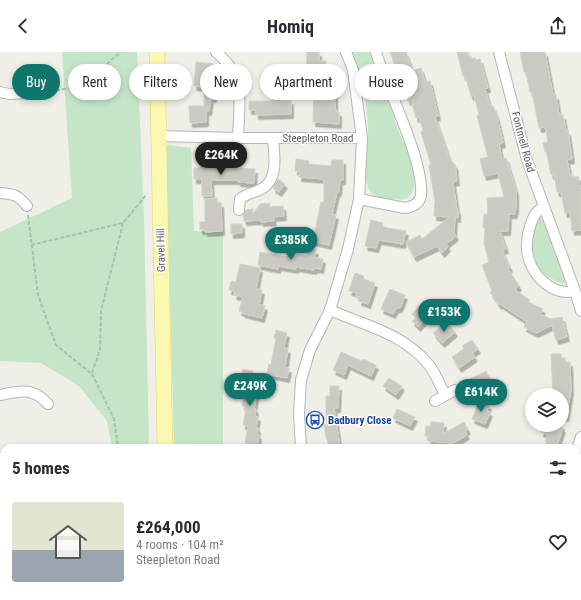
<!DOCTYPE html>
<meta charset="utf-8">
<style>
body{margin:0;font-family:"Roboto Condensed",sans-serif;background:#f7f7f7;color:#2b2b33;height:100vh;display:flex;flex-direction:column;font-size:15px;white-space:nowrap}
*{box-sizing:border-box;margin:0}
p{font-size:13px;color:#7c7c81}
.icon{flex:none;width:22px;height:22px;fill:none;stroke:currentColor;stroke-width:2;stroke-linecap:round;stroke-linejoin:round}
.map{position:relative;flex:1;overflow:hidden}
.sheet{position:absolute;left:0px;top:392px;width:581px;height:156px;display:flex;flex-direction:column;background:#fff;border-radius:12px 12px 0 0;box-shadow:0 2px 6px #0003}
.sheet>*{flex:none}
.top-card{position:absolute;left:12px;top:12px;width:557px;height:36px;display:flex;gap:8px}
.controls{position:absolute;left:525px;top:336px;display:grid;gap:8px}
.controls a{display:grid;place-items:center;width:44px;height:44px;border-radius:50%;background:#fff;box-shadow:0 2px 6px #0003;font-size:20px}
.price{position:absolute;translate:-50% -34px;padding:0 9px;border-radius:14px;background:#0f766e;color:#fff;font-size:13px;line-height:26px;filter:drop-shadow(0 1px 2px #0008)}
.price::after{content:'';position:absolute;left:50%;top:24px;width:12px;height:9px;margin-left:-6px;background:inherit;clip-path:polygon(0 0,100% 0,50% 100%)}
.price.current{background:#222;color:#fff}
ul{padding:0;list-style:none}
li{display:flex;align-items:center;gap:12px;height:100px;padding:0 12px}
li+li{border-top:1px solid #e1e1e2}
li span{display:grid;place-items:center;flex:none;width:112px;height:80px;border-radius:4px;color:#555}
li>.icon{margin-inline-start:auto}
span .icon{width:48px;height:48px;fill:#fffc;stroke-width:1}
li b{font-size:17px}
h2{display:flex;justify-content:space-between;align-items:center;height:48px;padding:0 12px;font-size:17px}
.pill{padding:0 14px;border-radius:18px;background:#fff;box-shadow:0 2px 6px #0003;font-size:14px;line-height:36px}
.pill.current{background:#0f766e;color:#fff}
header{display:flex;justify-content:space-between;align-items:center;height:52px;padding:0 12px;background:#fff;font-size:18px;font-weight:700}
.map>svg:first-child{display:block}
.green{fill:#c5e5c9}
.building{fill:#cbc9c3;stroke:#d4d1c5;filter:url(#shadow)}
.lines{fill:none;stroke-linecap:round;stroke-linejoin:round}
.minor-casing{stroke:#b4b5ba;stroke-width:12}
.primary-casing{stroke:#e9d366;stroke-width:16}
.path{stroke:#9ec5ae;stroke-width:2;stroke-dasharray:4 2;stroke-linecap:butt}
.minor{stroke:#fff;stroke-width:10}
.primary{stroke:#faf7b1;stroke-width:15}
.labels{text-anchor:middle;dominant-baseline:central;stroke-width:3;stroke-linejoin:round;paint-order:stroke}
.street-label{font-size:11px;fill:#5e6066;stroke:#fff}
.transit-label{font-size:11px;font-weight:bold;fill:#164399;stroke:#fff;text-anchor:start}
</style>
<header><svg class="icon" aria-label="back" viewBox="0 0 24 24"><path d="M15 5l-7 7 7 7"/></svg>Homiq<svg class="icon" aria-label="share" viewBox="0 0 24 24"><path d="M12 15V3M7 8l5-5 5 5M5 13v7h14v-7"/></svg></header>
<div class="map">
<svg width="581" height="548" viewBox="0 0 581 548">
<defs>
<filter id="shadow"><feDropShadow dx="2.5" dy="4.5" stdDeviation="0" flood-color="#0004"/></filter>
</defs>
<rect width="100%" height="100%" fill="#efeee7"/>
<g class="green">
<path d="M62,0H137L144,164L149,396H112L107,369L79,334L41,311L0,309V180L72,146Z"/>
<path d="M352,0H372L395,64L394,66L403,90L408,93C412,111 426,153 393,147C386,146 376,146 371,140C362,131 367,99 368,86C370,61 360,24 352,0Z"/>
<path d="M166,93L191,96L194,179L223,180V396H174Z"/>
<path d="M539,165L542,166L544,169L565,226L566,230L565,231L562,232L548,225L540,218L534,207L531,196L536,167Z"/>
<path d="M0,475H4V544H154V548H0Z"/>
<path d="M581,529V548H571L573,544H577V536Z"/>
<rect x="177" y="544" width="45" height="4"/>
</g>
<g class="building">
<path d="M307,0H319V9H326L325,38H335V57H336V60H339V72L313,70L314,26H310L311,18H306Z"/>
<path d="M390,0H406L412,19L421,16L425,30L430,29L438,64L435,65L436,68L449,106L455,113L457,129L453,130L457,158H458V166L455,165L454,181L456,184L446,192L448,195L442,201L437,194L414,205L406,190L420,183L422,187L450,165L434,164L435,149L429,113H431L421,80L423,79L419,65L416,66L411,48L408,49L404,33H402Z"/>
<path d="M457,0H468L470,7L475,6L476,8L480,7L488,36L485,37L490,54H493L497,65L503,91L499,92L502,107L506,106L516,139V158H515V162H509L508,179H500L506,197L502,198L510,216L508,217L519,234L515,238L530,248L528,250L543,257L540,262L551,267L562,265L567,285L556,288L552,273L536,281L524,275L527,270L500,252L499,253L490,240L492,239L482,213L489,210L484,191L485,176L483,175L484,162H488L487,146L504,145L498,121L484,124L480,107L488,105L477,64L479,63L474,43L471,44L465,23L463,24Z"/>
<path d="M520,0H545L553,43H556L559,63H563L566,79H568L572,107L567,108L570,123H572V125L578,124L581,141V178L572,179L570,160L565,161L561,140H557L554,122L551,123L547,102L546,99L545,100L543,91L548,90L545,75L539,76L532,40H530L526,20H524Z"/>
<path d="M196,10L214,12L211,38H214V46H211L209,59H206V70L190,71L189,54H204V35L194,34Z"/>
<path d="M272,42H280V48H291V62L256,63V58H249V49H272Z"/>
<path d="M296,107L309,109L308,112L331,114L332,108H343V128H340L339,140H337L332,162L336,163L329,193L313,189L321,150H324V127L299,125L300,119H295Z"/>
<path d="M200,112H211V115L255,117L254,131L238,130V128H211L212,144H202V127H194V116H200Z"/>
<path d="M278,127L285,132L279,140L273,136Z"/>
<path d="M217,146V151H221L222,179L205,180V178H200V170H205V147Z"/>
<path d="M271,151L268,155L283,154L284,164L273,165L274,169L261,170V168L244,169L243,163L246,158L253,157V162L260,152Z"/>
<path d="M371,168L383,171L382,175L406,179L403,192L379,188L376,196L365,194Z"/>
<path d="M231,172H242V181L231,182Z"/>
<path d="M308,197L316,198L314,205L323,207L321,217L315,216L314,218L296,215V217L278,214V217L258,213L260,200L287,205V202L297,204V202L307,204Z"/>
<path d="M240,212L260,216L256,237L262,238L259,253L265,254L262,266L242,261L243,260L239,259L243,245L234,243L235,239L229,238L231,229L236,230Z"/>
<path d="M355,221L364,224L363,227L375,231L368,252L359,249L360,245L356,244L357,241L349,239Z"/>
<path d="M390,237L405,243L400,256H396L393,262L381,257Z"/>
<path d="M424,249L434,258L418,275L412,269L416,266L412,262Z"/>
<path d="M447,270L455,280L442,291L433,281Z"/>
<path d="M276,278L287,281L284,296L288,297L285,316H289L287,326L267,322L269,312L271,313L276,286H274Z"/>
<path d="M472,288L478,297L472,301L475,305L459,316L452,305L464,297L462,294Z"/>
<path d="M341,300L362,309L363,307L376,313L371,324L348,313L344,323L333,318Z"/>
<path d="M551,302H561V306H565L566,310H570L571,338L566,365H562V341L553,342Z"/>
<path d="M243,317L253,319L251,326H255L253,339H257L254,357H256L255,364L258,365L256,376H258L257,382L259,383L257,394L245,391L248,374L243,373L246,355L242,354L245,336L240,335Z"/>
<path d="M486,319L492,331L476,339L470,327Z"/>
<path d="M389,326L402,334L396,343L383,334Z"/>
<path d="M330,334H339L338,356H334L340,396H330L326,385L324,373H327L326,362V344H330Z"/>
<path d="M479,349L489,353L487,359L490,360L485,372L472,367Z"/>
<path d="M397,357L415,365L410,374L393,366Z"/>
<path d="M431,370L444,371L443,382L464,370L468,378L465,379L467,383L453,391L428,389L429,384H425L426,374H431Z"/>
<path d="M543,373H562L561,376H563L556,396H544L547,391L545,390L548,383L541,380Z"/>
</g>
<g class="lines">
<defs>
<g id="minor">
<path d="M216,0C247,25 239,50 238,86"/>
<path d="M499,0L527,108L575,239L581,259"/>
<path d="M0,40L9,42L29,41"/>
<path d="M158,84L238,86H362"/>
<path d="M0,141C14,142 18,143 27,154"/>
<path d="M359,147L405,156C412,155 419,152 421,144C422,135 420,125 418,116C409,76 388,40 376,0"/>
<path d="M543,155C541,157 538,159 536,161C530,170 526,187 527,197C528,220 551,245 575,239"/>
<path d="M239,158L240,147C247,141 255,141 263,136C279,126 274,101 273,86"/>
<path d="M330,258C366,274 403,281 429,313C436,322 440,333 445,343"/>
<path d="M0,343C20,339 33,335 48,352"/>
<path d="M435,349L455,338"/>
<path d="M301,396L299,362L301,328L310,298L330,258L348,197L359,147L362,86L353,18L346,0"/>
<path d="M577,397L581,385"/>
<path d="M0,406L3,420L0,421"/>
<path d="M496,544L498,548"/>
<path d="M416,548V544"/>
</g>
<g id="primary">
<path d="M157,0L165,396"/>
<path d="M169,544V548"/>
</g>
</defs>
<use href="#minor" class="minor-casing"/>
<use href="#primary" class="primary-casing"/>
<g class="path">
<path d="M38,40L60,38L88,32L110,9L121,0"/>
<path d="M28,163L38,243L56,293L92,322L114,367L118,396"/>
<path d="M31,193L123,171L147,142"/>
<path d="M92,321L100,298L101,259L123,171"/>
<path d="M506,545L519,548"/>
<path d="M93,548V544"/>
</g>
<use href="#minor" class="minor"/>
<use href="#primary" class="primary"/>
</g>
<defs>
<symbol id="bus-ring" viewBox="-11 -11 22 22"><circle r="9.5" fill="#fff" stroke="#1a4fb4" stroke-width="1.5"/><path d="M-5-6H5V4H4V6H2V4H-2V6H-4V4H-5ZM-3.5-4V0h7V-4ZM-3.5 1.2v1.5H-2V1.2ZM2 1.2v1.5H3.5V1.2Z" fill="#1a4fb4"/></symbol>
</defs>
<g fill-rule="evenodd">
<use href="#bus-ring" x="305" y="358" width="20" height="20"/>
</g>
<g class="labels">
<g class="street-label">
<text x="318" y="86">Steepleton Road</text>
<text transform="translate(523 90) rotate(75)">Fontmell Road</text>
<text transform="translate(161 198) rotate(-91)">Gravel Hill</text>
</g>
<g class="transit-label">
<text x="328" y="368">Badbury Close</text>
</g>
</g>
</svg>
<div class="controls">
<a><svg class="icon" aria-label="layers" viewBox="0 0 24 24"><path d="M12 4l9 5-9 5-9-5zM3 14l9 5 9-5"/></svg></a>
</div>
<b class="price current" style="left:221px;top:124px">£264K</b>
<b class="price" style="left:291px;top:209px">£385K</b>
<b class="price" style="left:444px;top:281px">£153K</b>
<b class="price" style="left:250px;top:355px">£249K</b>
<b class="price" style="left:481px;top:361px">£614K</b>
<div class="top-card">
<a class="pill current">Buy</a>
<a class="pill">Rent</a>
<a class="pill">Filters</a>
<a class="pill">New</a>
<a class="pill">Apartment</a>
<a class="pill">House</a>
</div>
<section class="sheet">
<h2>5 homes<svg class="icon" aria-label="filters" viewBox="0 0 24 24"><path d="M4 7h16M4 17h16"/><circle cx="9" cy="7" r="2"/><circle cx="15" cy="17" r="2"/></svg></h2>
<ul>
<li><span style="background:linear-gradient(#dfe7d0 60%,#9aa5b1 0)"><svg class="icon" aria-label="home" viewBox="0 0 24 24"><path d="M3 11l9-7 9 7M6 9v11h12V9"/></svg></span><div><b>£264,000</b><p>4 rooms · 104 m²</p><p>Steepleton Road</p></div><svg class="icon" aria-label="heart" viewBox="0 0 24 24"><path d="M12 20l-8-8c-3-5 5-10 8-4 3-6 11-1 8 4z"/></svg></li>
</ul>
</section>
</div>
